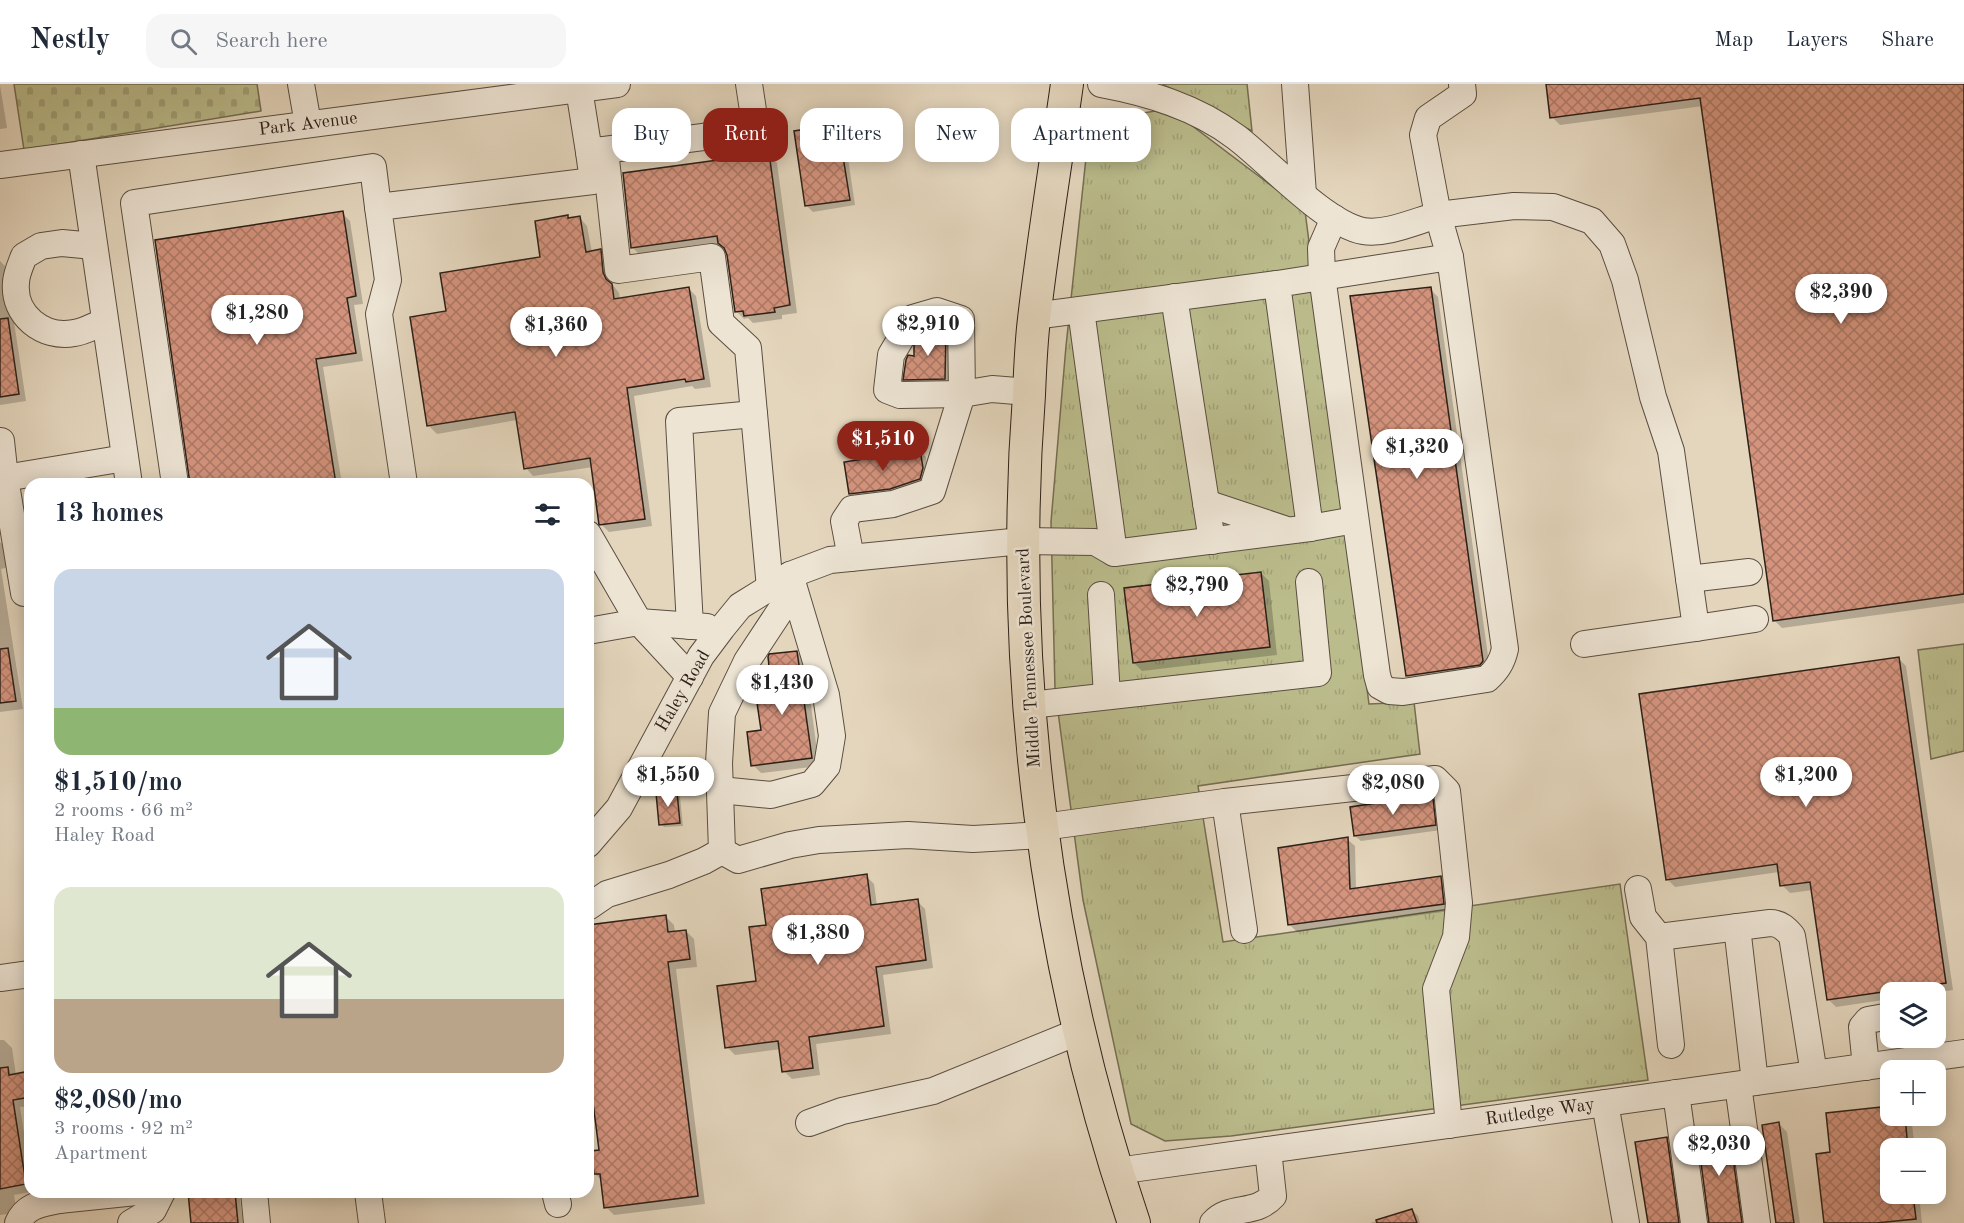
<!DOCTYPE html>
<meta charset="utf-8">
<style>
body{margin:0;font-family:"Old Standard TT",serif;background:#f6f6f7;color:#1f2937;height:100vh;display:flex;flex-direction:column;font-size:22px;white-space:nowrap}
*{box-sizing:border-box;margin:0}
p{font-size:20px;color:#747a83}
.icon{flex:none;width:33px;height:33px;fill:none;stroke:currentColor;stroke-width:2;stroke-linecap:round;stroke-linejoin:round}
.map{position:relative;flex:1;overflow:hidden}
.drawer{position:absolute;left:24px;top:394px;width:570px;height:720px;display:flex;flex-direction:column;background:#fff;border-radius:18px;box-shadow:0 3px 15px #0003}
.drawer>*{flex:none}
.banner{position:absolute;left:612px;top:24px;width:570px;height:54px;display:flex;gap:12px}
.fabs{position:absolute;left:1880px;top:898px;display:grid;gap:12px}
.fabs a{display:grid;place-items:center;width:66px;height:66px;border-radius:12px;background:#fff;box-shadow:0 3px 15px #0003;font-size:30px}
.price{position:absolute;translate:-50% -51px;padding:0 14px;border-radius:21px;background:#fff;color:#222;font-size:20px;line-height:39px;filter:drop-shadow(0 2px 3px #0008)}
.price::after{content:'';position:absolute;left:50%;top:36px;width:18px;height:14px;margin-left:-9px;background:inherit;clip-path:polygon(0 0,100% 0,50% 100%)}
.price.current{background:#8f2418;color:#fff}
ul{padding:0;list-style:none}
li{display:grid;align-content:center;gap:12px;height:318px;padding:0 30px}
li span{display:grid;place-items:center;height:186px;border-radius:18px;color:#555}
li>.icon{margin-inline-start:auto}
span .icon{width:108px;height:108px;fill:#fffc;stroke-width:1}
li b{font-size:26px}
h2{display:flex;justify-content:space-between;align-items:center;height:72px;padding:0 30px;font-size:26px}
.pill{padding:0 21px;border-radius:18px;background:#fff;box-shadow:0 3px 15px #0003;font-size:21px;line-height:54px}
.pill.current{background:#8f2418;color:#fff}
header{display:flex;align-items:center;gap:36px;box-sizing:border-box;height:84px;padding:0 30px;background:#fff;border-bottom:2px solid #e0e1e3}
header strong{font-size:28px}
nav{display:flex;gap:33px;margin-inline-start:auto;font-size:21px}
.search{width:420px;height:54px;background:#f6f6f7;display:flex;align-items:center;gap:15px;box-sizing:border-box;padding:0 21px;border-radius:18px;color:#747a83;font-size:22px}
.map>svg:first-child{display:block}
.grass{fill:url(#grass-tufts);stroke:#746e52;stroke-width:1.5}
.cemetery{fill:url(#cemetery-stones);stroke:#746e52;stroke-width:1.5}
.shadow{fill:#0003}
.building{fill:url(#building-cross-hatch);stroke:#2c2018;stroke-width:1.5}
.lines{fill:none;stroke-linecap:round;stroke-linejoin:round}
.minor-casing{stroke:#5a4e41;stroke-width:28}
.major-casing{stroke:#2c2018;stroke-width:34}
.minor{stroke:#ede4d4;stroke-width:26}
.major{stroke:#e4d6bd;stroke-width:32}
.labels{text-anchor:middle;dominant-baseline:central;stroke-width:5;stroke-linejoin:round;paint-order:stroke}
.street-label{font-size:18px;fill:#2c2018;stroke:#ede4d4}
</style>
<header>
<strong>Nestly</strong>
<div class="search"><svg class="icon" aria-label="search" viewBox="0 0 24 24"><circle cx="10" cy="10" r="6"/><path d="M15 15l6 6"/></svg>Search here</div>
<nav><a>Map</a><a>Layers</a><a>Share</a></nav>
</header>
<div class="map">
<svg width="1964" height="1139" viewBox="0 0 1964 1139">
<defs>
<pattern id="grass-tufts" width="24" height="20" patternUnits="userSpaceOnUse" patternTransform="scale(1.5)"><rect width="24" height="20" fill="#bbbc8c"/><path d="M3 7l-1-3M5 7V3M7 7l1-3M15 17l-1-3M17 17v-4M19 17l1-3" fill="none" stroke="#a1a178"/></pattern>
<pattern id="cemetery-stones" width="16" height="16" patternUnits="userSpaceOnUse" patternTransform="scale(1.5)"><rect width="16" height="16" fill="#bbbc8c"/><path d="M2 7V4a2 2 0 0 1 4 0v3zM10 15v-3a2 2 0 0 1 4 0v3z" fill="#a1a178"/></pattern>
<pattern id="building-cross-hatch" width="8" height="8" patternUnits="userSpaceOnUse" patternTransform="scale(1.5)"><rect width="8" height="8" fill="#d4937d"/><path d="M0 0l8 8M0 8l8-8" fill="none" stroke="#ac7865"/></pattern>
</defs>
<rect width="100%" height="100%" fill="#e4d6bd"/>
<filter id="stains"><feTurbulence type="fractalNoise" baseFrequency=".00333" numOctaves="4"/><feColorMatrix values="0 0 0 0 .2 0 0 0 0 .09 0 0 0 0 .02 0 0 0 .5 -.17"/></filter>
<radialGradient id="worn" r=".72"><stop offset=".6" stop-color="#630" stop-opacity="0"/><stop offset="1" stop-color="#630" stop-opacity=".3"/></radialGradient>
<g class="grass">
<path d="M1162,0H1247L1252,47Z"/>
<path d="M1155,27L1187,38L1305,127L1369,620L1414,618L1420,670L1198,702L1223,858L1620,800L1648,996L1231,1052L1165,1057L1131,1040L1083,816L1055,605L1051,438L1066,262L1086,74L1099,41L1114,34Z"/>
<path d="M1964,560V667L1931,675L1918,566Z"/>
</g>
<path class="cemetery" d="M14,0H257L261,27L24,66Z"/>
<g class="shadow">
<path d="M1547,0H1964V519L1782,544L1774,536L1703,22L1560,41L1552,33Z"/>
<path d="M0,1L7,44L0,45Z"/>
<path d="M833,43L846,61L855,121L813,128L807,122L795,48Z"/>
<path d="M769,71L777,79L797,229L782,231V235L753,239L748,234L744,235L736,227L726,165L721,160L640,171L632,163Z"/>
<path d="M342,129L350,137L363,220L354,221L363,277L323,283L342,400H191Z"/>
<path d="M567,133L570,135L580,134L587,142L592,168L600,167L608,175L610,197L619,209L620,215L688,204L696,212L711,303L695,305L692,302L634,312L652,442L609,448L601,440L593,383L533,392L526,384L517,336L437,350L429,342L411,234L448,229L542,174Z"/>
<path d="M0,177L5,182L9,220L14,238L26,317L0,321Z"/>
<path d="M1430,205L1438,213L1490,586L1415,600L1407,592Z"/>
<path d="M945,247L951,253L950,301H911L905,295L916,273Z"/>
<path d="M920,368L926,373L928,391L925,401L856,416L851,410Z"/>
<path d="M0,458L8,466L10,483L1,485L23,625L0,628Z"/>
<path d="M1261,489L1269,497L1277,571L1142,587L1134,579Z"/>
<path d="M797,568L805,576L819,682L761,689L753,681L763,647Z"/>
<path d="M1898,574L1906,582L1953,906L1934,909H1890V915L1836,923L1828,915L1813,806L1790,809L1782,801L1779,788L1675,803L1667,795Z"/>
<path d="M677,709L680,713L683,742L664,743L661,740Z"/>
<path d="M1430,713L1438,721L1441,746L1361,757L1355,752Z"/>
<path d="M1347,755L1355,762L1356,805L1440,793L1448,801L1450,827L1297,848L1290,841Z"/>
<path d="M866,792L874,800L877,822L917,817L925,825L933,884L883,891L891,950L816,960L820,991L792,995L784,987L781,965L735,971L727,963L758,898L768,842Z"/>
<path d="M666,833L674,841L675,849L686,847L694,855L697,883L676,885L705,1120L614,1131L606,1123L603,1097L595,1090L601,1067L592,1002L588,997V975L592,974L588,947V843Z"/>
<path d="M0,956H4L12,964L16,991L30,989V1022L20,1023L30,1088V1108L14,1111L17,1129L0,1131Z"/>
<path d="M1890,1024V1032H1911L1915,1065H1890V1110H1919L1922,1139H1825L1831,1069Z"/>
<path d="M1779,1040L1787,1048L1800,1139H1778Z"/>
<path d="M1728,1046L1736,1054L1748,1139H1710Z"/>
<path d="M1666,1055L1674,1062L1685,1139H1649Z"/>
<path d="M190,1108H239L243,1139H193Z"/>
<path d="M1412,1126L1418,1132L1420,1139H1370Z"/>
</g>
<g class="building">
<path d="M1546,0H1964V510L1773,537L1700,14L1550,34Z"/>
<path d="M833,41L835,55L840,54L850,116L805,122L794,47Z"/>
<path d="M769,69L790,221L774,224L775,228L744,232L743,227L735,228L727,171L724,164L718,159L717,152L631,164L623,89Z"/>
<path d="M343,127L356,212L347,214L356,269L316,275L336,400H190L155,156Z"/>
<path d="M568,131V134L580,132L586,168L601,165L603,188L606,195L612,200L614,215L689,203L704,295L686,298L685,295L627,304L645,435L599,441L590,374L524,385L515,328L427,342L410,233L446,227L440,189L540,173L535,137Z"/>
<path d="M1431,203L1483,577L1480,581L1406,592L1350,212Z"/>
<path d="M8,234L19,310L0,313V235Z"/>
<path d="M937,243L946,246L945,295L903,296L906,276L908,271L914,272V261L923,247Z"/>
<path d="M920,366L923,384L920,395L890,405L849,410L844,378Z"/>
<path d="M1261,488L1270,563L1133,579L1124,504Z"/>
<path d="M8,564L16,617L0,619V565Z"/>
<path d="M797,567L812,674L751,682L747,648L761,646L757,619L773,617L768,573L769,570Z"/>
<path d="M1899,573L1946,899L1827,916L1810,798L1780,802L1777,780L1666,796L1639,610Z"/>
<path d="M677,708L680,739L659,741L656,709Z"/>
<path d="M1430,711L1433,714L1436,741L1354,752L1350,723Z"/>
<path d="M1348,753L1350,805L1441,792L1444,820L1288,841L1278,764Z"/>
<path d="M867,790L871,821L918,815L926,876L876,883L884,942L809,953L813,984L782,988L778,957L725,964L717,902L756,897L749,843L766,841L761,805Z"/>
<path d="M666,831L668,848L686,846L690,875L668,878L698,1112L604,1124L600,1090H594L591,1067L599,1066L590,995H588V973H590L588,958V841Z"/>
<path d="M8,983L9,991L30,987V1013L13,1016L26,1100L0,1105V984Z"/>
<path d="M1890,1022V1032H1905L1908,1065H1890V1110H1913L1916,1135L1876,1139H1824L1816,1070L1830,1068L1826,1029Z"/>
<path d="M1779,1038L1794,1139H1776L1762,1041Z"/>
<path d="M1729,1045L1742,1139H1709L1697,1049Z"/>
<path d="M1667,1053L1679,1139H1648L1635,1058Z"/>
<path d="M188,1108H235L238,1139H191Z"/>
<path d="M1412,1125L1417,1139H1377L1376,1136Z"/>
</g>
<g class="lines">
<defs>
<g id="minor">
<path d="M301,0L308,40"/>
<path d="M1101,0C1149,9 1196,23 1236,53C1268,77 1325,140 1363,147C1386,151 1416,137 1438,131L1423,51L1428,34L1463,10L1462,0"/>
<path d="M1295,0L1303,110"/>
<path d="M579,5L589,68L756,46L749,0"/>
<path d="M605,66L618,186L712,173L721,239L748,264L770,504"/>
<path d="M81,70L129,400"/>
<path d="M0,81L617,0"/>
<path d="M1334,134L1321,164L1322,192L1377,591L1380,602L1389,607L1403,608L1487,595C1497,586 1502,578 1505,565L1450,173L1438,131L1514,122L1553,123L1592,137L1612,160L1625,196L1653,313L1671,367L1696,544L1584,560"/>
<path d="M94,162L62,159L41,162L24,172C21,180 16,190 16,199C13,231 43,255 74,249C84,248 95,241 104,238"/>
<path d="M1174,213L1212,457"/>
<path d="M1081,226L1114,469"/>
<path d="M937,227L961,235L962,310L900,311L887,306L891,271L913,234Z"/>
<path d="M1034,232L1277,200"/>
<path d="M1,357L5,394"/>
<path d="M175,400L134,119L373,83L378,123"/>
<path d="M404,400L379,230L388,196L378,123L593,97L589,68"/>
<path d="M1206,419L1284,445"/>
<path d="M1355,436L1310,444L1277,200L1450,173"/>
<path d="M588,450L639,538L690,593"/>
<path d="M851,474L844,437L852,425L893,420L932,407L962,310L992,305L1029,308"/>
<path d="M1689,495L1749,488"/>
<path d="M30,508L24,509L5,394L125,374"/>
<path d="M1101,511L1107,612"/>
<path d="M690,542L679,337L754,330"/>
<path d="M1696,544L1755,535"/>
<path d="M588,547L639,538L707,543"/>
<path d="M1030,621L1318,589L1309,498"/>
<path d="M720,706L771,711L812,700L827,682L832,652L826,611L791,494"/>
<path d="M1225,718L1244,846"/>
<path d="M1043,743L1225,718L1435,695L1447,707L1459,819L1456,853L1436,905L1449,1041"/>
<path d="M588,760L619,724L701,572L722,544L740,522L790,491L830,476L1022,457L1095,458L1114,469L1310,444"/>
<path d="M722,767L738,776L790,761L819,756L908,751L973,755L1044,751"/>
<path d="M1638,805L1643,833L1659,853L1671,961"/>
<path d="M588,823L607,810L669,791L704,777L722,767L719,679L722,629L747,577L784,521L790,491"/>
<path d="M1737,843L1755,998"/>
<path d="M1659,853L1770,839C1780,839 1786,845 1792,852L1814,990"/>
<path d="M0,894L30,890"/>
<path d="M1866,983L1862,943L1868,936L1890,932"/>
<path d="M1738,1001L1757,1139"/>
<path d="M1676,1009L1694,1139"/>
<path d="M1605,1019L1626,1139"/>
<path d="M809,1039L842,1027L933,1007L1080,947"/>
<path d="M1117,1087L1964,969"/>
<path d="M254,1108L257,1139"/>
<path d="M368,1108L372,1139"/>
<path d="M555,1108L558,1120"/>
<path d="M59,1116L136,1108"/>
<path d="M18,1139C26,1121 41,1120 59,1116L58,1108"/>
<path d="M131,1139L153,1126L162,1108"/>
<path d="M1213,1139C1230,1120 1255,1132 1273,1112L1268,1066"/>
</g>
<path id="major" d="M1067,0C1056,78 1043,157 1034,235C1031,260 1030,286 1029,311C1008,587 1045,877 1134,1139"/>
</defs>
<use href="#minor" class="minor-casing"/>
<use href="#major" class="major-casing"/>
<use href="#minor" class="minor"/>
<use href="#major" class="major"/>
</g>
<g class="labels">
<g class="street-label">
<text transform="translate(308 40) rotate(-7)">Park Avenue</text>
<text transform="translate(1029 574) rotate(-93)">Middle Tennessee Boulevard</text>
<text transform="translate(683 607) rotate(-60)">Haley Road</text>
<text transform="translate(1540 1028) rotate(-8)">Rutledge Way</text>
</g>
</g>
<rect width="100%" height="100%" filter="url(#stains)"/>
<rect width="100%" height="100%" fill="url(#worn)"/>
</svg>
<div class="fabs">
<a><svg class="icon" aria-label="layers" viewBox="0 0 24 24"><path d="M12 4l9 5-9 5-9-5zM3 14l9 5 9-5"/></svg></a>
<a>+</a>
<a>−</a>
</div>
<b class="price" style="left:1841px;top:241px">$2,390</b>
<b class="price" style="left:257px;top:262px">$1,280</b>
<b class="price" style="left:928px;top:273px">$2,910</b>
<b class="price" style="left:556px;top:274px">$1,360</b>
<b class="price current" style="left:883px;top:388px">$1,510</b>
<b class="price" style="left:1417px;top:396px">$1,320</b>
<b class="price" style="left:1197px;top:534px">$2,790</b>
<b class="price" style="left:782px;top:632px">$1,430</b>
<b class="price" style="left:668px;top:724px">$1,550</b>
<b class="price" style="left:1806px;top:724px">$1,200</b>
<b class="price" style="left:1393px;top:732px">$2,080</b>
<b class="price" style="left:818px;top:882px">$1,380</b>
<b class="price" style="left:1719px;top:1093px">$2,030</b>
<div class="banner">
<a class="pill">Buy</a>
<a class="pill current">Rent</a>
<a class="pill">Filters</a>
<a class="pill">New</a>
<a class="pill">Apartment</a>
</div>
<section class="drawer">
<h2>13 homes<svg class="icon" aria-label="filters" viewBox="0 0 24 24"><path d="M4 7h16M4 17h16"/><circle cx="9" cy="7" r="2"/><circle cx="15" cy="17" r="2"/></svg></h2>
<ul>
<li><span style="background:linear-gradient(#c9d6e8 75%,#8fb573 0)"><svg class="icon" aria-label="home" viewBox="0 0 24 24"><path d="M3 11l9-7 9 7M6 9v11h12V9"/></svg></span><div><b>$1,510/mo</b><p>2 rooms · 66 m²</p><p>Haley Road</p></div></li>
<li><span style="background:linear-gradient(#dfe7d0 60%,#b9a48a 0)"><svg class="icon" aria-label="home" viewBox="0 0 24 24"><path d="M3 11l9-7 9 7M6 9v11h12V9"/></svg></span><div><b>$2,080/mo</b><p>3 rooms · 92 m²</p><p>Apartment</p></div></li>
</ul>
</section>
</div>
